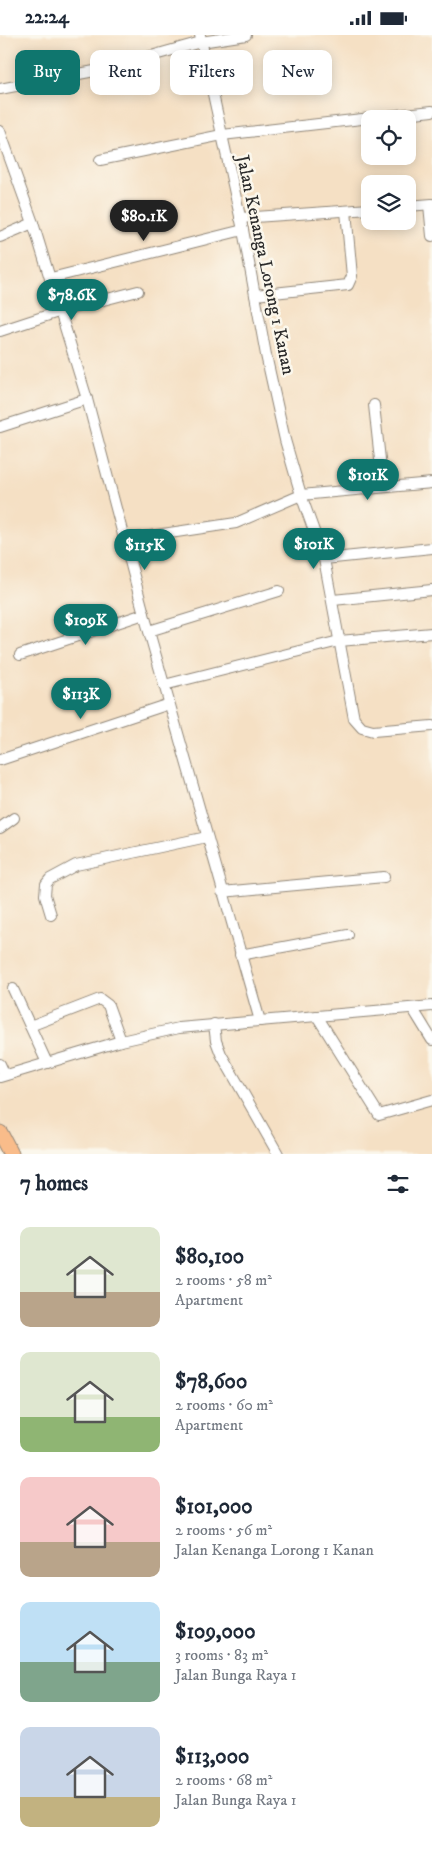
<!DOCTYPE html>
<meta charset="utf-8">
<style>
body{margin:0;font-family:"IM FELL DW Pica",serif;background:#f2f2f3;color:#1f2937;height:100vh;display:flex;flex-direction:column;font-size:19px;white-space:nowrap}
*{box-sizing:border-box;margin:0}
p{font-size:16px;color:#747a83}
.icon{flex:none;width:28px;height:28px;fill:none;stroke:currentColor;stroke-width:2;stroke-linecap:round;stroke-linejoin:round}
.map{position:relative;height:1119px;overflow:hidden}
.side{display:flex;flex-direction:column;background:#fff;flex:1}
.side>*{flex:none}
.top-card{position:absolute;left:15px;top:15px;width:402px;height:45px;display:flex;gap:10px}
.fabs{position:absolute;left:361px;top:75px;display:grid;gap:10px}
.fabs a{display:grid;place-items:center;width:55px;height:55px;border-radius:10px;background:#fff;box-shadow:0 2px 12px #0003;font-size:25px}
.price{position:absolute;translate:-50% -42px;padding:0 11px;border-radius:18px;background:#0f766e;color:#fff;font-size:16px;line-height:32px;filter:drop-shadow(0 1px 2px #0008)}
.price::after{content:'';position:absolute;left:50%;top:30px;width:15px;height:11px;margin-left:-8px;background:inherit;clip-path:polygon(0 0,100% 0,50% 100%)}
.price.active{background:#222;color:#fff}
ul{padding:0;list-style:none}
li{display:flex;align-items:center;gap:15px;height:125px;padding:0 20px}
li span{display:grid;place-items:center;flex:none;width:140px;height:100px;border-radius:10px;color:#555}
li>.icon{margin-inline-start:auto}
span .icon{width:60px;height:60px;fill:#fffc;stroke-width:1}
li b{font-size:21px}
h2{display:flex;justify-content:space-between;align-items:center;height:60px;padding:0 20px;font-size:21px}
.pill{padding:0 18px;border-radius:10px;background:#fff;box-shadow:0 2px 12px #0003;font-size:18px;line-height:45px}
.pill.active{background:#0f766e;color:#fff}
.status{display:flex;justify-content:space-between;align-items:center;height:35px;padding:0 25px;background:#fff;direction:ltr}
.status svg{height:14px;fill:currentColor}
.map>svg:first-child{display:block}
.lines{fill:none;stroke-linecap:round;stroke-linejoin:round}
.minor-casing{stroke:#908678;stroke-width:12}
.highway-casing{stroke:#908678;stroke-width:17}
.minor{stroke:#fff;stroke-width:10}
.highway{stroke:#f9bc8a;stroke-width:15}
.labels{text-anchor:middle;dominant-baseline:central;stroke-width:5;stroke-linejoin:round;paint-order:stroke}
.street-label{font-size:18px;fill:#2b2b2b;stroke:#fbf7ec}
</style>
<div class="status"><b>22:24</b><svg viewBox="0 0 49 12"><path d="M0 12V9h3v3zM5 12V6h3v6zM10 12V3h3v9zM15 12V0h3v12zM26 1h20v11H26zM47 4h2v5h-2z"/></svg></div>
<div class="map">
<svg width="432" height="1119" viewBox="0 0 432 1119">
<rect width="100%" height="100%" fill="#fbf7ec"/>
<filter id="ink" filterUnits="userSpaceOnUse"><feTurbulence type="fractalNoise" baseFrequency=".02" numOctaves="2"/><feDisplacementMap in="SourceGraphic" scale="10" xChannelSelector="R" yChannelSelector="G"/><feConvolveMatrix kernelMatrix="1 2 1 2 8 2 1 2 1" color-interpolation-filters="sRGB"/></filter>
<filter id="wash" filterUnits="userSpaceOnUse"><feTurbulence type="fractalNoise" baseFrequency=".0096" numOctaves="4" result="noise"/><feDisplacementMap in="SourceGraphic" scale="20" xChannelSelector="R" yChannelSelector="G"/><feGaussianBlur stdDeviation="1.12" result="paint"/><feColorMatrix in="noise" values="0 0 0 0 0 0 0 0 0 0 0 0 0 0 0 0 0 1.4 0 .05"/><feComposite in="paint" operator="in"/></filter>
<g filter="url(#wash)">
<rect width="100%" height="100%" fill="#f5e0c4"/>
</g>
<g filter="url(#ink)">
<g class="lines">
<defs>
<g id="minor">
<path d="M200,0L243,195L266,320L285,405L301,460L324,524L354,684L362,693L373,696L432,691"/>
<path d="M0,54L105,34L201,7L246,0"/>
<path d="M0,96L33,188L87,364L144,579L260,986"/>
<path d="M100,125L222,100L432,76"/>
<path d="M429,170L432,201"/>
<path d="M408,171L432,169"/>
<path d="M240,183L370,174"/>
<path d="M0,202L33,188"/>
<path d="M51,243L243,195"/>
<path d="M255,260L348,250L352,241L346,176"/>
<path d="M0,296L61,276L138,256"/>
<path d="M374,370L383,452"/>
<path d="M0,392L87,364"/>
<path d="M123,505L236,488L301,460L432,448"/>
<path d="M324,524L432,513"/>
<path d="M333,565L432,555"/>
<path d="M149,596L279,556"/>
<path d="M20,620L144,579"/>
<path d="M164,650L339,606L432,598"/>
<path d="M0,725L169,669"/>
<path d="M0,793L14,783"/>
<path d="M222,857L384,842"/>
<path d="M51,880L45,860L46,849L50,844L76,830L207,802"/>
<path d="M240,920L348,900"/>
<path d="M13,954L47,1028"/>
<path d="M413,974L432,1005"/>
<path d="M317,981L379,1080L432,1065"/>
<path d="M214,989L216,1006L221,1019L278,1119"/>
<path d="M30,991L100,964L108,970L121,1006"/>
<path d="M0,1029L5,1040"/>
<path d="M0,1042L121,1006L179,993L432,971"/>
</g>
<path id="highway" d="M0,1098L11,1119"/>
</defs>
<use href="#minor" class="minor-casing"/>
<use href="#highway" class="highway-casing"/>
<use href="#minor" class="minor"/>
<use href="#highway" class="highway"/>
</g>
</g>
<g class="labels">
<g class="street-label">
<text transform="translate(265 230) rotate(78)">Jalan Kenanga Lorong 1 Kanan</text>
</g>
</g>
</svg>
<div class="fabs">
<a><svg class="icon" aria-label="locate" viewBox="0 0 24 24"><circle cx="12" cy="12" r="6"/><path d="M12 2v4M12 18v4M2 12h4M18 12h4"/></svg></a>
<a><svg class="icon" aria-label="layers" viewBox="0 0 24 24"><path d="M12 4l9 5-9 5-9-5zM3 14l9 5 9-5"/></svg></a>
</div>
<b class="price active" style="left:144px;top:207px">$80.1K</b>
<b class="price" style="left:72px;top:286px">$78.6K</b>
<b class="price" style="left:368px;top:466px">$101K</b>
<b class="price" style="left:314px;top:535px">$101K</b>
<b class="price" style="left:145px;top:536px">$115K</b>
<b class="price" style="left:86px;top:611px">$109K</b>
<b class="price" style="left:81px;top:685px">$113K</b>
<div class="top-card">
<a class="pill active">Buy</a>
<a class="pill">Rent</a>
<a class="pill">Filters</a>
<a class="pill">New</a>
</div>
</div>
<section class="side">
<h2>7 homes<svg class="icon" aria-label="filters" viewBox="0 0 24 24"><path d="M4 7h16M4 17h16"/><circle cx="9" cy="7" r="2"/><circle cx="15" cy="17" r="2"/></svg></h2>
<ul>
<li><span style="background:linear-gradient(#dfe7d0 65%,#b9a48a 0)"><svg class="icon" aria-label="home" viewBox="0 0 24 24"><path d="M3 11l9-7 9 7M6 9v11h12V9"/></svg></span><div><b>$80,100</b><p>2 rooms · 58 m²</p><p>Apartment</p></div></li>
<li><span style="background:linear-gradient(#dfe7d0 65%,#8fb573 0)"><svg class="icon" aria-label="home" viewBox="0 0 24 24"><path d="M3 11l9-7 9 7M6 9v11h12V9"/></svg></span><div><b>$78,600</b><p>2 rooms · 60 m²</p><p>Apartment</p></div></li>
<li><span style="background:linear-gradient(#f6c9c9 65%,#b9a48a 0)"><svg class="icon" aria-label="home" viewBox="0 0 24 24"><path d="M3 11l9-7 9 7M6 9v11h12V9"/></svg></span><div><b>$101,000</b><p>2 rooms · 56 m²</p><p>Jalan Kenanga Lorong 1 Kanan</p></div></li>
<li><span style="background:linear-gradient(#bfe0f5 60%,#7fa58c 0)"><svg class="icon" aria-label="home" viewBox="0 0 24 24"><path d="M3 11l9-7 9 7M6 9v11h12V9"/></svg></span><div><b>$109,000</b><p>3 rooms · 83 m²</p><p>Jalan Bunga Raya 1</p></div></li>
<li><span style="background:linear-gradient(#c9d6e8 70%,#c2b280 0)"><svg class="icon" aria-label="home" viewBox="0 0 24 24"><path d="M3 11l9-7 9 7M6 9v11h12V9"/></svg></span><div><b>$113,000</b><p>2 rooms · 68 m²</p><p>Jalan Bunga Raya 1</p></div></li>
</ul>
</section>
